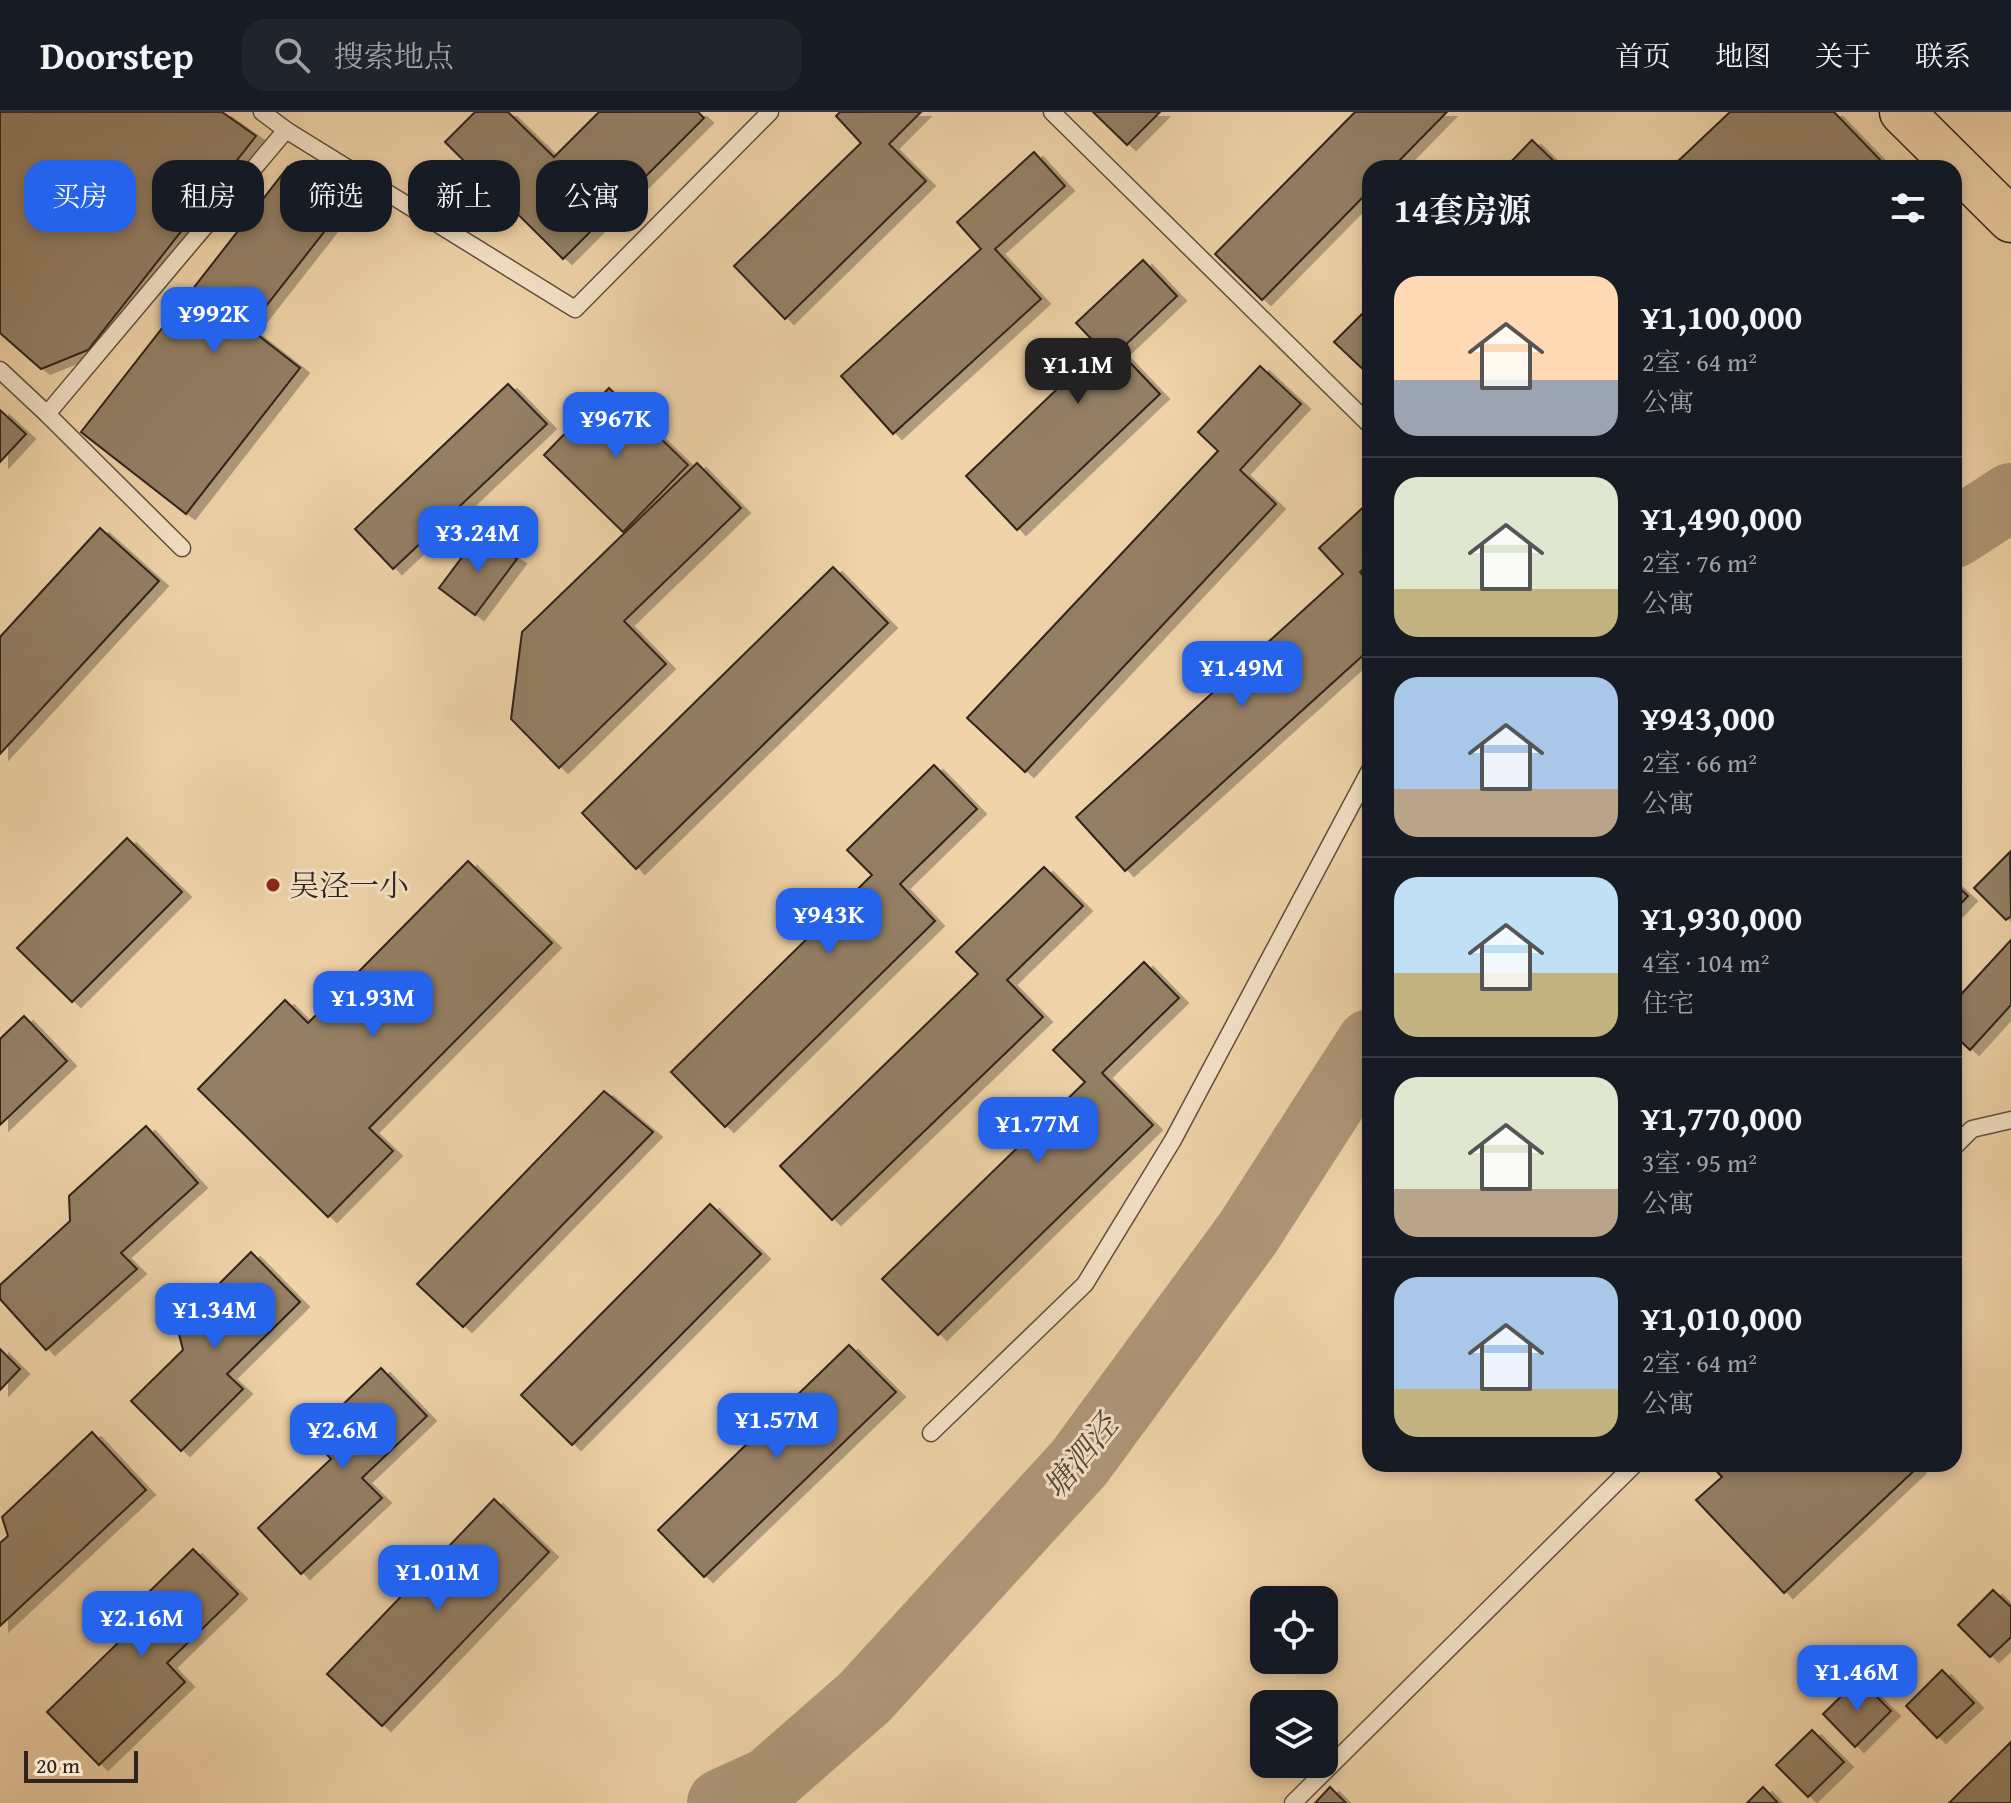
<!DOCTYPE html>
<html lang="zh">
<meta charset="utf-8">
<style>
body{margin:0;font-family:"Gentium Book Plus","Noto Serif SC",serif;background:#20242c;color:#f1f3f6;height:100vh;display:flex;flex-direction:column;font-size:30px;white-space:nowrap}
*{box-sizing:border-box;margin:0}
p{font-size:26px;color:#9ea1a6}
.icon{flex:none;width:44px;height:44px;fill:none;stroke:currentColor;stroke-width:2;stroke-linecap:round;stroke-linejoin:round}
.map{position:relative;flex:1;overflow:hidden}
.drawer{position:absolute;left:1362px;top:48px;width:600px;height:1312px;display:flex;flex-direction:column;background:#171b24;border-radius:24px;box-shadow:0 4px 12px #0003}
.drawer>*{flex:none}
.guide{position:absolute;left:24px;top:48px;width:760px;height:72px;display:flex;gap:16px}
.fabs{position:absolute;left:1250px;top:1474px;display:grid;gap:16px}
.fabs a{display:grid;place-items:center;width:88px;height:88px;border-radius:16px;background:#171b24;box-shadow:0 4px 12px #0003;font-size:40px}
.scale{position:absolute;left:24px;bottom:20px;width:114px;box-sizing:border-box;padding-left:8px;border:4px solid #30231b;border-top:0;font-size:22px;line-height:28px;white-space:nowrap;color:#30231b;-webkit-text-stroke:6px #f5e2c7;paint-order:stroke}
.price{position:absolute;translate:-50% -68px;padding:0 18px;border-radius:16px;background:#2563eb;color:#fff;font-size:26px;line-height:52px;filter:drop-shadow(0 2px 4px #0008)}
.price::after{content:'';position:absolute;left:50%;top:48px;width:24px;height:18px;margin-left:-12px;background:inherit;clip-path:polygon(0 0,100% 0,50% 100%)}
.price.selected{background:#222;color:#fff}
ul{padding:0;list-style:none}
li{display:flex;align-items:center;gap:24px;height:200px;padding:0 32px}
li+li{border-top:2px solid #363941}
li span{display:grid;place-items:center;flex:none;width:224px;height:160px;border-radius:24px;color:#555}
li>.icon{margin-inline-start:auto}
span .icon{width:96px;height:96px;fill:#fffc;stroke-width:1}
li b{font-size:34px}
h2{display:flex;justify-content:space-between;align-items:center;height:96px;padding:0 32px;font-size:34px}
.chip{padding:0 28px;border-radius:24px;background:#171b24;box-shadow:0 4px 12px #0003;font-size:28px;line-height:72px}
.chip.selected{background:#2563eb;color:#fff}
header{display:flex;align-items:center;gap:48px;box-sizing:border-box;height:112px;padding:0 40px;background:#171b24;border-bottom:2px solid #363941}
header strong{font-size:38px}
nav{display:flex;gap:44px;margin-inline-start:auto;font-size:28px}
.search{width:560px;height:72px;background:#20242c;display:flex;align-items:center;gap:20px;box-sizing:border-box;padding:0 28px;border-radius:24px;color:#9ea1a6;font-size:30px}
.map>svg:first-child{display:block}
.lines{fill:none;stroke-linecap:round;stroke-linejoin:round}
.river{stroke:#af9779;stroke-width:68}
.building{fill:#947f65;stroke:#30231b;stroke-width:2;filter:url(#shadow)}
.lane-casing{stroke:#604f3e;stroke-width:19}
.primary-casing{stroke:#30231b;stroke-width:47}
.lane{stroke:#f5e2c7;stroke-width:16}
.primary{stroke:#f0d3a9;stroke-width:44}
.poi-dot{fill:#8f2418;stroke:#f5e2c7;stroke-width:3}
.labels{text-anchor:middle;dominant-baseline:central;stroke-width:6;stroke-linejoin:round;paint-order:stroke}
.poi-label{font-size:30px;fill:#30231b;stroke:#f5e2c7;text-anchor:start}
.water-label{font-size:32px;font-style:italic;fill:#564637;stroke:#f5e2c7}
</style>
<header>
<strong>Doorstep</strong>
<div class="search"><svg class="icon" aria-label="search" viewBox="0 0 24 24"><circle cx="10" cy="10" r="6"/><path d="M15 15l6 6"/></svg>搜索地点</div>
<nav><a>首页</a><a>地图</a><a>关于</a><a>联系</a></nav>
</header>
<div class="map">
<svg width="2011" height="1691" viewBox="0 0 2011 1691">
<defs>
<filter id="shadow"><feDropShadow dx="9" dy="5" stdDeviation="0" flood-color="#0004"/></filter>
</defs>
<rect width="100%" height="100%" fill="#f0d3a9"/>
<filter id="stains"><feTurbulence type="fractalNoise" baseFrequency=".0025" numOctaves="4"/><feColorMatrix values="0 0 0 0 .2 0 0 0 0 .09 0 0 0 0 .02 0 0 0 .5 -.17"/></filter>
<radialGradient id="worn" r=".72"><stop offset=".6" stop-color="#630" stop-opacity="0"/><stop offset="1" stop-color="#630" stop-opacity=".3"/></radialGradient>
<g class="lines">
<g class="river">
<path d="M1954,422L2011,385"/>
<path d="M721,1691L769,1669L865,1585L1079,1351L1248,1121L1370,931"/>
</g>
</g>
<g class="building">
<path d="M0,0H222L256,24L88,238L41,257L0,221Z"/>
<path d="M475,0H508L554,45L599,0H698L704,6L563,147L445,30Z"/>
<path d="M840,0H921L889,32L926,69L785,207L734,154L861,31L836,4Z"/>
<path d="M1093,0H1160L1127,33Z"/>
<path d="M1355,0H1447L1392,56H1370V78L1262,188L1215,142Z"/>
<path d="M1730,0H1834L1888,56H1681L1676,51Z"/>
<path d="M1532,28L1561,56H1505Z"/>
<path d="M1034,40L1065,74L995,137L1041,187L893,322L841,264L981,137L957,110Z"/>
<path d="M288,55L342,97L249,216L300,256L186,402L81,320Z"/>
<path d="M1143,148L1177,184L1119,239L1160,282L1017,418L966,364L1100,236L1076,211Z"/>
<path d="M1370,194V264L1334,230Z"/>
<path d="M1260,254L1301,292L1240,358L1276,392L1025,660L967,606L1218,339L1198,320Z"/>
<path d="M508,272L547,312L393,457L355,417Z"/>
<path d="M609,276L688,353L623,420L544,343Z"/>
<path d="M0,298L26,322L0,350Z"/>
<path d="M697,351L741,396L624,509L666,552L559,656L511,607L522,520Z"/>
<path d="M1370,389V451L1360,460L1370,472V537L1125,759L1076,705L1343,462L1319,436Z"/>
<path d="M100,416L159,469L0,642V525Z"/>
<path d="M481,420L517,447L475,503L439,476Z"/>
<path d="M833,455L888,511L636,757L582,701Z"/>
<path d="M934,653L977,697L900,772L935,809L725,1015L671,960L872,763L847,738Z"/>
<path d="M127,726L182,780L72,890L17,836Z"/>
<path d="M2010,740L2011,804L2006,808L1974,776Z"/>
<path d="M468,749L552,831L369,1016L393,1039L328,1105L198,977L285,888L308,911Z"/>
<path d="M1044,755L1083,794L1007,868L1043,905L832,1108L780,1054L978,862L956,840Z"/>
<path d="M1954,771L1968,784L1954,799Z"/>
<path d="M2011,828V893L1970,938L1954,923V890Z"/>
<path d="M1144,850L1179,886L1102,961L1153,1013L938,1223L882,1167L1085,970L1053,938Z"/>
<path d="M24,904L67,949L0,1013V927Z"/>
<path d="M604,979L653,1020L463,1215L417,1172Z"/>
<path d="M146,1014L198,1071L121,1141L137,1157L46,1238L0,1187V1173L70,1109L69,1084Z"/>
<path d="M710,1092L761,1142L572,1333L521,1283Z"/>
<path d="M251,1140L300,1190L227,1262L243,1277L181,1339L131,1289L183,1238L177,1214Z"/>
<path d="M849,1233L896,1280L704,1465L658,1418Z"/>
<path d="M0,1237L20,1257L0,1278Z"/>
<path d="M381,1256L427,1304L362,1366L382,1386L301,1462L258,1416L331,1347L310,1324Z"/>
<path d="M92,1320L146,1378L0,1514V1431L8,1424L2,1405Z"/>
<path d="M1710,1352H1913L1917,1356L1784,1481L1696,1388L1722,1365Z"/>
<path d="M494,1387L549,1440L382,1614L327,1562Z"/>
<path d="M193,1437L238,1482L167,1551L185,1570L99,1653L47,1600L124,1525L114,1514Z"/>
<path d="M1993,1478L2011,1495V1525L1990,1545L1958,1513Z"/>
<path d="M1942,1558L1974,1591L1937,1626L1906,1594Z"/>
<path d="M1859,1567L1891,1599L1855,1635L1823,1602Z"/>
<path d="M1812,1618L1844,1650L1808,1685L1776,1653Z"/>
<path d="M2011,1630V1691H1949Z"/>
<path d="M1330,1675L1346,1691H1315Z"/>
<path d="M1763,1675L1778,1691H1747Z"/>
</g>
<g class="lines">
<defs>
<g id="lane">
<path d="M262,0L286,18"/>
<path d="M1052,0L1370,313"/>
<path d="M0,258L47,302L286,18L575,197L770,0"/>
<path d="M47,302L182,436"/>
<path d="M1954,1035L1972,1017L2011,1008"/>
<path d="M931,1321L1085,1172L1173,1028L1370,658"/>
<path d="M1293,1691L1635,1352"/>
</g>
<path id="primary" d="M1902,0L2011,108"/>
</defs>
<use href="#lane" class="lane-casing"/>
<use href="#primary" class="primary-casing"/>
<use href="#lane" class="lane"/>
<use href="#primary" class="primary"/>
</g>
<circle class="poi-dot" cx="273" cy="773" r="8"/>
<g class="labels">
<g class="poi-label">
<text x="289" y="773">吴泾一小</text>
</g>
<g class="water-label">
<text transform="translate(1080 1344) rotate(-51)">塘泗泾</text>
</g>
</g>
<rect width="100%" height="100%" filter="url(#stains)"/>
<rect width="100%" height="100%" fill="url(#worn)"/>
</svg>
<div class="fabs">
<a><svg class="icon" aria-label="locate" viewBox="0 0 24 24"><circle cx="12" cy="12" r="6"/><path d="M12 2v4M12 18v4M2 12h4M18 12h4"/></svg></a>
<a><svg class="icon" aria-label="layers" viewBox="0 0 24 24"><path d="M12 4l9 5-9 5-9-5zM3 14l9 5 9-5"/></svg></a>
</div>
<div class="scale">20 m</div>
<b class="price" style="left:214px;top:243px">¥992K</b>
<b class="price selected" style="left:1078px;top:294px">¥1.1M</b>
<b class="price" style="left:616px;top:348px">¥967K</b>
<b class="price" style="left:478px;top:462px">¥3.24M</b>
<b class="price" style="left:1242px;top:597px">¥1.49M</b>
<b class="price" style="left:829px;top:844px">¥943K</b>
<b class="price" style="left:373px;top:927px">¥1.93M</b>
<b class="price" style="left:1038px;top:1053px">¥1.77M</b>
<b class="price" style="left:215px;top:1239px">¥1.34M</b>
<b class="price" style="left:777px;top:1349px">¥1.57M</b>
<b class="price" style="left:343px;top:1359px">¥2.6M</b>
<b class="price" style="left:438px;top:1501px">¥1.01M</b>
<b class="price" style="left:142px;top:1547px">¥2.16M</b>
<b class="price" style="left:1857px;top:1601px">¥1.46M</b>
<div class="guide">
<a class="chip selected">买房</a>
<a class="chip">租房</a>
<a class="chip">筛选</a>
<a class="chip">新上</a>
<a class="chip">公寓</a>
</div>
<section class="drawer">
<h2>14套房源<svg class="icon" aria-label="filters" viewBox="0 0 24 24"><path d="M4 7h16M4 17h16"/><circle cx="9" cy="7" r="2"/><circle cx="15" cy="17" r="2"/></svg></h2>
<ul>
<li><span style="background:linear-gradient(#ffd9b3 65%,#9aa5b1 0)"><svg class="icon" aria-label="home" viewBox="0 0 24 24"><path d="M3 11l9-7 9 7M6 9v11h12V9"/></svg></span><div><b>¥1,100,000</b><p>2室 · 64 m²</p><p>公寓</p></div></li>
<li><span style="background:linear-gradient(#dfe7d0 70%,#c2b280 0)"><svg class="icon" aria-label="home" viewBox="0 0 24 24"><path d="M3 11l9-7 9 7M6 9v11h12V9"/></svg></span><div><b>¥1,490,000</b><p>2室 · 76 m²</p><p>公寓</p></div></li>
<li><span style="background:linear-gradient(#a9c7e8 70%,#b9a48a 0)"><svg class="icon" aria-label="home" viewBox="0 0 24 24"><path d="M3 11l9-7 9 7M6 9v11h12V9"/></svg></span><div><b>¥943,000</b><p>2室 · 66 m²</p><p>公寓</p></div></li>
<li><span style="background:linear-gradient(#bfe0f5 60%,#c2b280 0)"><svg class="icon" aria-label="home" viewBox="0 0 24 24"><path d="M3 11l9-7 9 7M6 9v11h12V9"/></svg></span><div><b>¥1,930,000</b><p>4室 · 104 m²</p><p>住宅</p></div></li>
<li><span style="background:linear-gradient(#dfe7d0 70%,#b9a48a 0)"><svg class="icon" aria-label="home" viewBox="0 0 24 24"><path d="M3 11l9-7 9 7M6 9v11h12V9"/></svg></span><div><b>¥1,770,000</b><p>3室 · 95 m²</p><p>公寓</p></div></li>
<li><span style="background:linear-gradient(#a9c7e8 70%,#c2b280 0)"><svg class="icon" aria-label="home" viewBox="0 0 24 24"><path d="M3 11l9-7 9 7M6 9v11h12V9"/></svg></span><div><b>¥1,010,000</b><p>2室 · 64 m²</p><p>公寓</p></div></li>
</ul>
</section>
</div>
